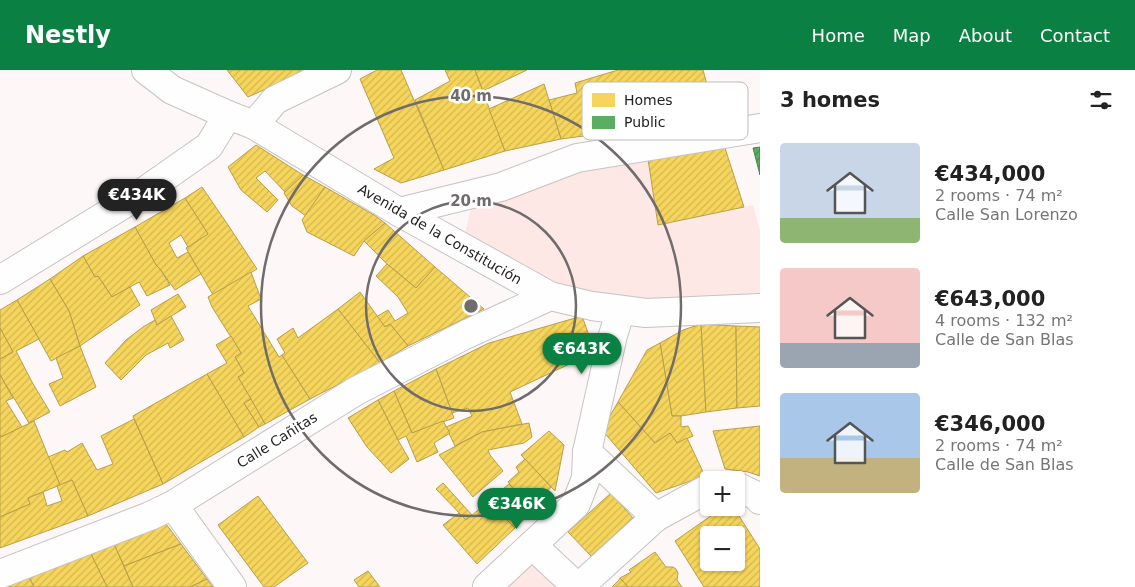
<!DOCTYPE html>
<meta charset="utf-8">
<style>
body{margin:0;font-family:"DejaVu Sans",sans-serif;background:#f2f2f2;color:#222;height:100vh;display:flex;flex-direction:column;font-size:19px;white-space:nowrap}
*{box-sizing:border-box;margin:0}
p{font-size:16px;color:#767676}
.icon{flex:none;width:28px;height:28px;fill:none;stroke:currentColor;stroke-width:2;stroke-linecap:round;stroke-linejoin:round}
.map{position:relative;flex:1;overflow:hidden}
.sheet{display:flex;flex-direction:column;background:#fff;width:375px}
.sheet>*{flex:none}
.controls{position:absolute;left:700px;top:401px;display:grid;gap:10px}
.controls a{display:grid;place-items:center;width:45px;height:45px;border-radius:5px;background:#fff;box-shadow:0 1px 4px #0004;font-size:25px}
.price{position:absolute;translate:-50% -42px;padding:0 11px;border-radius:18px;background:#0b8043;color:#fff;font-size:16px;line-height:32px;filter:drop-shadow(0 1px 2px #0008)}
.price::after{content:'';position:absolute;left:50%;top:30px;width:15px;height:11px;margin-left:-8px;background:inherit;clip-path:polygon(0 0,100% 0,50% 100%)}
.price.active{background:#222;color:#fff}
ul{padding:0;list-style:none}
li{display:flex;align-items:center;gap:15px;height:125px;padding:0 20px}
li span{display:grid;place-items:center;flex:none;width:140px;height:100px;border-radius:5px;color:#555}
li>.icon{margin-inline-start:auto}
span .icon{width:60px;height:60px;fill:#fffc;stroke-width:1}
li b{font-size:21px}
h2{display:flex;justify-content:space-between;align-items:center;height:60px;padding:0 20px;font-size:21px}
header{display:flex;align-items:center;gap:30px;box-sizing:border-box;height:70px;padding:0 25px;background:#0b8043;color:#fff}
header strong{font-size:24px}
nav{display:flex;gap:28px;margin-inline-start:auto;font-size:18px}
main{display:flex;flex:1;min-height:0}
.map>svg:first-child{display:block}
.park{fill:#fee8e6}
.homes{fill:url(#homes-hatch);stroke:#b79f4a;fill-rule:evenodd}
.public{fill:url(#public-hatch);stroke:#4a844e}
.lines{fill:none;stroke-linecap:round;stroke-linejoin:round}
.street-casing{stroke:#c6c3c2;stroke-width:30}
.secondary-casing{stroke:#c6c3c2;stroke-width:30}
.street{stroke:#fffefe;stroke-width:28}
.secondary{stroke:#fffefe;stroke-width:28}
.ring{fill:none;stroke:#706c6c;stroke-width:2.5}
.labels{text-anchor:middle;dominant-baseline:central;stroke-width:5;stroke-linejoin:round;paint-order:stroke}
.street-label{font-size:14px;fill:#242121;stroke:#fff}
.key{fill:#fff;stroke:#bdbcbc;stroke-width:1}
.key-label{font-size:14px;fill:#242121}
.centre{fill:#706c6c;stroke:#fff;stroke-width:2.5}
.ring-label{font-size:15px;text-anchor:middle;font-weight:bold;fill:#706c6c;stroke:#fff;stroke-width:5;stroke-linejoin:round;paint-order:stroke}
</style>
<header>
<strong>Nestly</strong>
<nav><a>Home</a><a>Map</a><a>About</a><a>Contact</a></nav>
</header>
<main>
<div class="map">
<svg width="760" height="517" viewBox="0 0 760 517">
<defs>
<pattern id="homes-hatch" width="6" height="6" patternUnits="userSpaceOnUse" patternTransform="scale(1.25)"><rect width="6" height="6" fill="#f6d55c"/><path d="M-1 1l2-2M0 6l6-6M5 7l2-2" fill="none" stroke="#d3b750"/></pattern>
<pattern id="public-hatch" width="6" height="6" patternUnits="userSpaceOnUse" patternTransform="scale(1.25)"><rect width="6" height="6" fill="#5aae61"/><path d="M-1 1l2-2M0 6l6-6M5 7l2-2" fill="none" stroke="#4a8d50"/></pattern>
</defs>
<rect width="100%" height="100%" fill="#fdf8f7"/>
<g class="park">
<path d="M646,76L659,155L753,135L760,160V238L592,236L462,177L474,124Z"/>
<path d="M532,475L577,517H489Z"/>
</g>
<g class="homes">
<path d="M227,0H306V1L248,27Z"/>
<path d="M377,0H401L444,100L401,113L374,99L394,88L360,9Z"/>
<path d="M445,0H475L505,81L444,100L415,30L450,11Z"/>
<path d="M475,0H527L483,21Z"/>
<path d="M618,0H703L716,47L644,58L561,69L549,30L577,23L575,13Z"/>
<path d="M544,14L561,69L505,81L489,39Z"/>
<path d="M256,75L303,105L285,122L265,101L256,108L278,130L267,142L241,120L228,97Z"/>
<path d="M725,78L744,137L658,155L648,89Z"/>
<path d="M303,105L325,117L306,146L292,136L284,123Z"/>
<path d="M202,117L228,155L257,199L213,225L186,178L208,164L185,128Z"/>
<path d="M325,117L374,145L385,153L364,171L354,186L307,162L302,150Z"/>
<path d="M185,128L208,164L188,177L181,165L169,173L177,188L188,182L201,204L175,220L160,199L156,195L135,157Z"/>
<path d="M385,153L435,197L416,218L387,194L364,171Z"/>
<path d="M135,157L156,195L160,199L170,215L147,226L139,212L112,227L98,206L95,207L83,186Z"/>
<path d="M83,186L95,207L98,206L112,227L130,217L140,235L80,276L69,241L50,209Z"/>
<path d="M387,194L416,218L435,197L484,239L408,276L390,254L385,257L376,247L388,240L395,251L408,243L398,227L376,206Z"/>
<path d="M251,202L261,229L248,236L279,287L282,285L310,329L265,354L238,307L244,303L235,287L241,283L212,237L208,227Z"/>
<path d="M50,209L69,241L80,276L51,291L17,230Z"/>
<path d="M360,222L385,257L390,254L408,276L380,293L338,239Z"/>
<path d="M178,224L186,237L157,255L151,240Z"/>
<path d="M17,230L39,269L16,281L32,312L50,342L29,353L0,305V289L13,282L0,258V240Z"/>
<path d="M338,239L380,293L310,329L282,285L285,283L277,269L293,258L298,268Z"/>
<path d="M171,246L184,270L170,278L168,273L146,285L121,310L105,293L126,270L143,257L155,250L157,255Z"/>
<path d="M582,246L595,282L510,322L522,354L482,362L455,376L446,357L472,346L468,338L452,343L436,299L489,273Z"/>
<path d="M701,254L706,342L681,346H672L660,273L683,260Z"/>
<path d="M701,254L736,256L737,338L706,342Z"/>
<path d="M736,256L760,257V336L737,338Z"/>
<path d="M0,258L13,282L0,289Z"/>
<path d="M231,266L241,283L235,287L244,303L238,307L251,329L244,333L259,357L244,367L207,304L227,293L216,275Z"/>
<path d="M660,273L672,346H681V357L688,356L693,366L677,373L670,363L655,373L618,332L647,280Z"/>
<path d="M80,276L96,317L60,336L49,314L63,308L56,288Z"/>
<path d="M436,299L454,348L412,363L394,321Z"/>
<path d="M207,304L244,367L163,414L133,346Z"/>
<path d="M0,305L13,328L6,331L22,357L1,367L0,365Z"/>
<path d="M394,321L412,363L443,351L450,363L434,373L438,382L417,392L406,366L398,370L378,330Z"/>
<path d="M251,329L265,354L259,357L244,333Z"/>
<path d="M378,330L398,370L409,389L391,403L367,377L348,348Z"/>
<path d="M618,332L655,373L670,363L677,373L687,368L705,406L656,423L602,360Z"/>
<path d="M134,349L163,414L88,446L72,410L60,415L48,387L65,380L67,382L82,373L97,400L113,394L101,366Z"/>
<path d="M34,351L60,415L28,428L30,434L0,447V365L1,367Z"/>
<path d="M529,353L532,367L524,373L488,380L490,385L503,401L473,427L439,385L482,362Z"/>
<path d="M760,356V406L748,402L725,399L713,361Z"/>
<path d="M549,361L564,375L555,421L521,385Z"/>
<path d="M525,389L551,417L546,423L549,426L533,441L508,412L519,402L516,397Z"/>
<path d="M72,410L88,446L0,478V447L30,434L28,428L43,422L47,436L62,431L57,416Z"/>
<path d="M443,413L472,445L466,450L436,419Z"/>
<path d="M509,414L533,441L515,458L502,445L488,444L482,437Z"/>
<path d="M611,423L633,448L591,486L568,462Z"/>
<path d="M258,426L308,493L274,517H264L218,455Z"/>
<path d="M482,437L488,444L502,445L515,458L477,494L443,455L459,443L466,450Z"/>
<path d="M722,438H734L760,479V517H704L675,471ZM709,465H736V492H709Z"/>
<path d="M166,454L181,474L124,496L113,472Z"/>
<path d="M113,472L133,517H107L89,480Z"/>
<path d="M181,474L207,509L190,517H133L124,496Z"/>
<path d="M89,480L107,517H34L28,505Z"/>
<path d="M655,482L666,497H673L676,499L678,503L677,510L682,517H628L620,508L631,502L629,500Z"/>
<path d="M368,501L380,517H359L354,510Z"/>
<path d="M28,505L34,517H3Z"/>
<path d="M620,508L628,517H612L619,510Z"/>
<path d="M207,509L213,517H190Z"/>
</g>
<path class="public" d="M760,77V105L753,78Z"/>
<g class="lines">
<defs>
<g id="street">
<path d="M254,55L275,30L337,0"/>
<path d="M399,142L501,117L577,88L760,58"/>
<path d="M0,210L142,123L209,76L228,45"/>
<path d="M736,416L757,426L760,430"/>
<path d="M173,435L232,517"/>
<path d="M656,447L709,418"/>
<path d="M532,475L577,517"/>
<path d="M0,504L150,446L173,435L356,321L467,264L550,226"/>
<path d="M487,517L576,434L586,408L587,382L613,265L621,240"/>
<path d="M579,517L656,447L587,382"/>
</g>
<path id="secondary" d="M146,0L172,20L228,45L254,55L399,142L550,226L592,236L646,243L760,238"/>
</defs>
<use href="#street" class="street-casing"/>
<use href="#secondary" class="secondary-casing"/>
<use href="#street" class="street"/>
<use href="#secondary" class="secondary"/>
</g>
<g class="ring">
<circle cx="471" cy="236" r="105"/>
<circle cx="471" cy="236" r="210"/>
</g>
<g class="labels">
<g class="street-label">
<text transform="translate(440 164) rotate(30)">Avenida de la Constitución</text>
<text transform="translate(277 370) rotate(-32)">Calle Cañitas</text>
</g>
</g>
<rect x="582" y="12" width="166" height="58" rx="8" class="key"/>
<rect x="592" y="23" width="23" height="14" fill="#f6d55c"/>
<rect x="592" y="46" width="23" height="13" fill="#5aae61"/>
<g class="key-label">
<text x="624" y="35">Homes</text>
<text x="624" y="57">Public</text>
</g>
<circle cx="471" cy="236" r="8" class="centre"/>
<g class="ring-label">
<text x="471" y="31">40 m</text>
<text x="471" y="136">20 m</text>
</g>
</svg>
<div class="controls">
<a>+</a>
<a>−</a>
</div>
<b class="price active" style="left:137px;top:151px">€434K</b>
<b class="price" style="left:582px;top:305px">€643K</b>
<b class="price" style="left:517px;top:460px">€346K</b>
</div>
<section class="sheet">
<h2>3 homes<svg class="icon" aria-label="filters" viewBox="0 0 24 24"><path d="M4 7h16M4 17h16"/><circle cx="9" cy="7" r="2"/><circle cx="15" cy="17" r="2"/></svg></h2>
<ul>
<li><span style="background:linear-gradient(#c9d6e8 75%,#8fb573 0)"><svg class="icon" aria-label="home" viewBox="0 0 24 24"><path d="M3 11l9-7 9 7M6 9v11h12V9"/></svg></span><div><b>€434,000</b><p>2 rooms · 74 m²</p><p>Calle San Lorenzo</p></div></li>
<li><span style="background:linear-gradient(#f6c9c9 75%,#9aa5b1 0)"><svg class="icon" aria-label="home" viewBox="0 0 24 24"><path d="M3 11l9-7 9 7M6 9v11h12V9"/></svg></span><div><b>€643,000</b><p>4 rooms · 132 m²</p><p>Calle de San Blas</p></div></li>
<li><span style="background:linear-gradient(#a9c7e8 65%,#c2b280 0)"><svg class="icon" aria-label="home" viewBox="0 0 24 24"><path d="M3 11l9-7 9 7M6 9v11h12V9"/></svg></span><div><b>€346,000</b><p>2 rooms · 74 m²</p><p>Calle de San Blas</p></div></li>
</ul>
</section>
</main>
